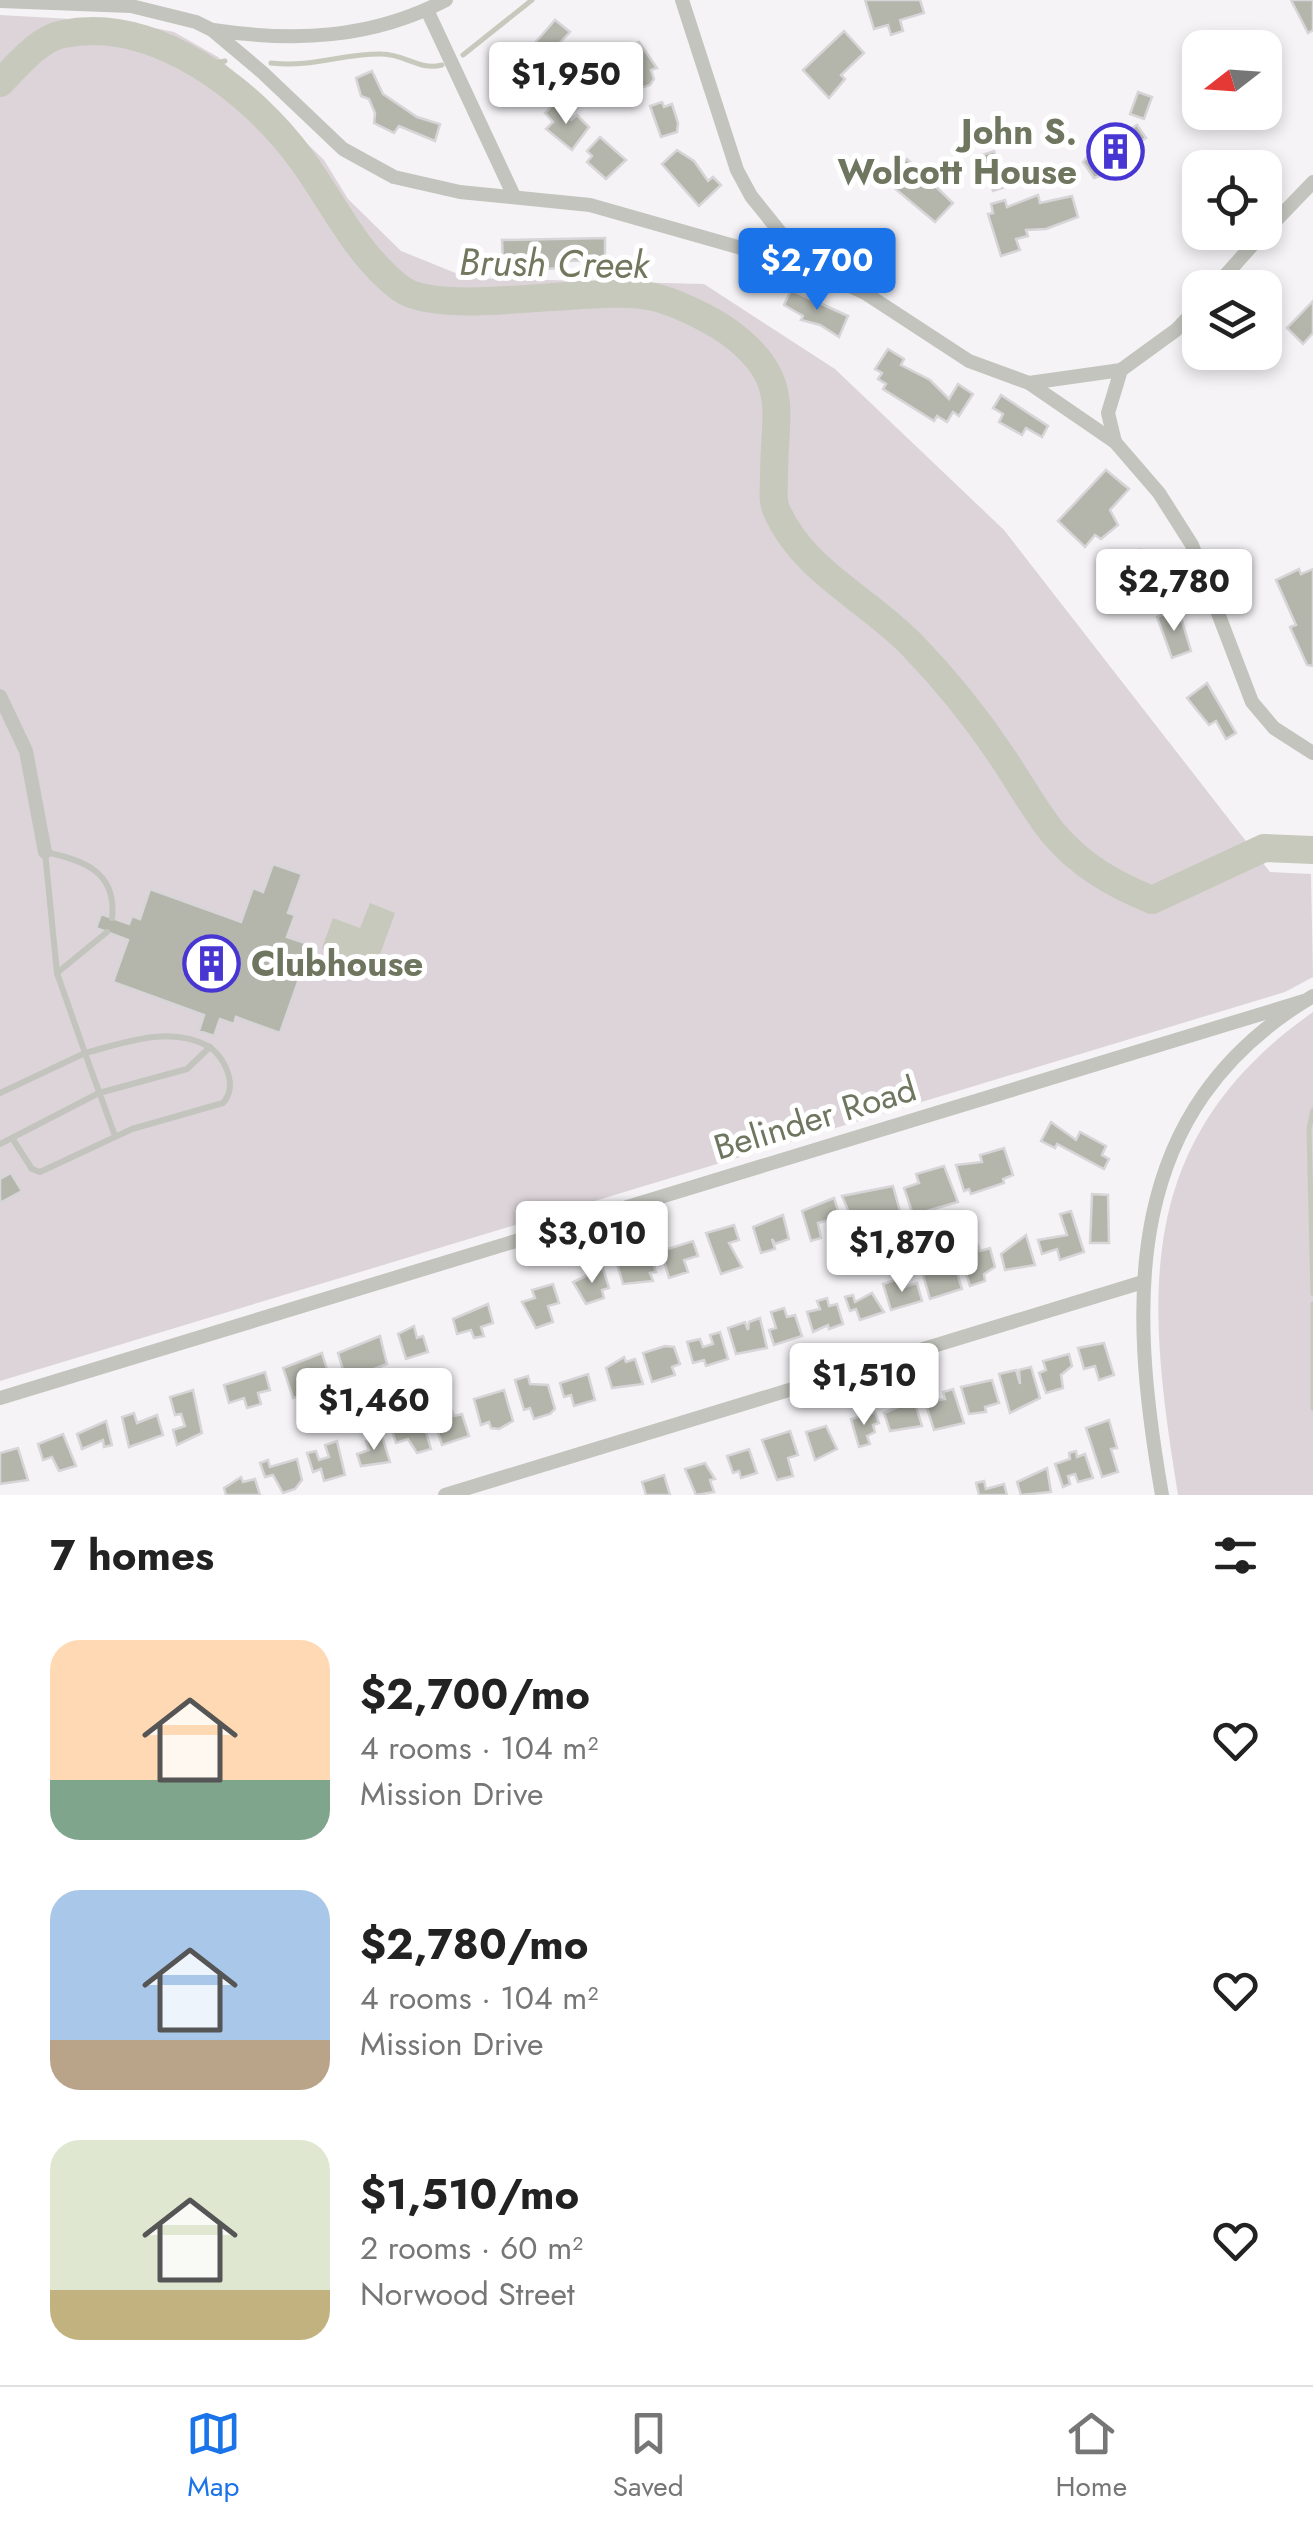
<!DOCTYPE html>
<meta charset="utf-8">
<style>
body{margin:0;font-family:Jost,sans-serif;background:#f6f6f6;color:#222;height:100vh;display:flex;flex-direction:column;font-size:38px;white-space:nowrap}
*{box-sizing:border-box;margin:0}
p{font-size:32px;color:#767676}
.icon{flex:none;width:55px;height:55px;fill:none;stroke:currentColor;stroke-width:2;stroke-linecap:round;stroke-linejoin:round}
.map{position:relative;height:1495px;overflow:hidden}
.side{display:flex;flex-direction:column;background:#fff;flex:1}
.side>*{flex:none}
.needle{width:65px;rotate:253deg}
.fabs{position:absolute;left:1182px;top:30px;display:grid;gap:20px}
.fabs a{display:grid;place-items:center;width:100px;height:100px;border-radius:20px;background:#fff;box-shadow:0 5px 15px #0003;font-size:50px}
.price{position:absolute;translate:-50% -85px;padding:0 22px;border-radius:10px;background:#fff;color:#222;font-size:32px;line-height:65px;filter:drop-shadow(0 2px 5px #0008)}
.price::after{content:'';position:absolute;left:50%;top:60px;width:30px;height:22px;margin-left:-15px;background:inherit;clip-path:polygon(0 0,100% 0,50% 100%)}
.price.current{background:#1a73e8;color:#fff}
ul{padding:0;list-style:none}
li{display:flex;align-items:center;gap:30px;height:250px;padding:0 50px}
li span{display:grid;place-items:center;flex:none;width:280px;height:200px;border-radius:30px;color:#555}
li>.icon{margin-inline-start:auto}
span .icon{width:120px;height:120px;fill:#fffc;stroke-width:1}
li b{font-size:42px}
h2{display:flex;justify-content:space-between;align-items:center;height:120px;padding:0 50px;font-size:42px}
.tabs{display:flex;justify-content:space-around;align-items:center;height:140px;border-top:2px solid #e0e0e0;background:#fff;font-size:28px;color:#767676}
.tabs a{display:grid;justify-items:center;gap:5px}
.tabs .current{color:#1a73e8}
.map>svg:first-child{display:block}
.green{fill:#dcd4d9}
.water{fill:#c7c9bc}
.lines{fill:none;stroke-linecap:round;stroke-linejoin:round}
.stream{stroke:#c7c9bc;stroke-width:5}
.river{stroke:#c7c9bc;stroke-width:28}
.building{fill:#b4b6ac;stroke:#d7d5d7;stroke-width:2.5}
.lane{stroke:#c2c4bd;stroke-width:6}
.street{stroke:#c2c4bd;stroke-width:14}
.labels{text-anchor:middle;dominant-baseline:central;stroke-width:10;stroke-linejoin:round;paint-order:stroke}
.poi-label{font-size:35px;font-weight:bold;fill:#6f765f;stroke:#fff;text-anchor:end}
.street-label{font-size:35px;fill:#6f765f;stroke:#fff}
.water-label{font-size:38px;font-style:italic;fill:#73775e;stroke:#fff}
</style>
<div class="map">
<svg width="1313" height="1495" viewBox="0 0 1313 1495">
<rect width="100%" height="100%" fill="#f5f3f6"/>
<g class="green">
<path d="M0,15L125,22L174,32L218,57L324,160L348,199L401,251L468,278L704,284L835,369L1004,530L1270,872L1311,874L1313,977L1285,992L0,1381Z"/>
<path d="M1313,1012V1495H1178C1146,1298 1131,1140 1313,1012Z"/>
</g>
<path class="water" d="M370,903L395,913L375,968L322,948L333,918L360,928Z"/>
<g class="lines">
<g class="stream">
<path d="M463,55L532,0"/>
<path d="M271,63C313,68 343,53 382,54C405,54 419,71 442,65"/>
<path d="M199,66L225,61"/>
<path d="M1313,1110L1309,1129L1313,1294"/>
<path d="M1313,1304V1408"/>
</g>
<path class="river" d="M0,83C17,66 38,39 63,34C154,15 252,91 302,160C334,204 356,254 400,288C440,319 591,285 649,296C672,300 711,319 730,333C792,379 774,412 774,477C774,487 772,500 776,509C802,571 868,599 912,645C943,677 974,715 999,752C1017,778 1033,808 1053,833C1081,866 1113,884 1152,900L1264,848L1313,850"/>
</g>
<g class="building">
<path d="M865,0H920L924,13L900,20L903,31L891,35L888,25L874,29Z"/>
<path d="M1291,0H1313V30L1308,33Z"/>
<path d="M555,20L570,32L531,73L520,60Z"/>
<path d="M844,31L864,53L841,75L845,79L829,98L803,70Z"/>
<path d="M639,42L657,68L651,70L654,79L650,85L641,88L631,82L625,55V47Z"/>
<path d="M372,71L383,94L417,117L440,124L435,141L399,126L394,133L374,123L375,113L369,99L361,96L356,78Z"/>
<path d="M1138,92L1152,97L1144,119L1130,114Z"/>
<path d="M662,102L664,107L672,104L678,123L677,132L661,137L650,106Z"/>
<path d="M555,103L571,120L577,115L589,127L572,150L546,129L553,122L545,113Z"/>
<path d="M1137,125L1146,138L1140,142L1144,149L1130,158L1125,168L1094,178L1083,162L1088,156Z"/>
<path d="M600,137L626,160L606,179L587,162L592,156L587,151Z"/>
<path d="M677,150L694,161L708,181L713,177L721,185L699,206L662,164Z"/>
<path d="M994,151L1005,187L993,191L982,155Z"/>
<path d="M907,159L953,203L935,222L886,181Z"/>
<path d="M1038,195L1040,203L1072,196L1078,217L1046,229L1026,230L1028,236L1016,239L1020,250L1001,256L988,214L993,213L991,204L1005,200L1007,207Z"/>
<path d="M605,238V260L565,261V268L543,269V262H503L502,240Z"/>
<path d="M791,290L848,316L839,337L820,325L801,320L803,316L784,305Z"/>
<path d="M1313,301V333L1303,344L1287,328Z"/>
<path d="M888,349L904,359L901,365L930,380L949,399L958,384L973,394L959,416L953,412L947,422L937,416L934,421L883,389L886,384L878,379L882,373L875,369Z"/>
<path d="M1001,395L1048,426L1042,437L1026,428L1022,435L999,422L1003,414L993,408Z"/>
<path d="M1106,470L1129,489L1110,510L1118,525L1101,539L1095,535L1085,547L1058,521Z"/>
<path d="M1139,550L1155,592L1133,602L1114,561Z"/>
<path d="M1299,569L1301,574L1313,569V666L1307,665L1290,627L1296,625L1276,580Z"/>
<path d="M1169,612L1171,617L1180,614L1191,651L1172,658L1157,617Z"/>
<path d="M1207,683L1236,733L1226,739L1216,721L1209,725L1187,698Z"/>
<path d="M273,864L302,874L288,913L295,915L287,937L311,945L280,1033L236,1017L234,1024L220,1019L214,1036L199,1031L204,1015L113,982L128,940L96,928L101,914L129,924L132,916L140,919L150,889L241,922L253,888L263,892Z"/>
<path d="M1051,1122L1076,1140L1080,1132L1106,1146L1102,1155L1109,1159L1104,1169L1057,1144L1055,1148L1041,1141Z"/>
<path d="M1004,1148L1013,1175L1003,1179L1004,1183L971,1194L969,1189L964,1191L956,1165L982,1162L980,1155Z"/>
<path d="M944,1166L958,1202L913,1215L904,1188L919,1183L916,1174Z"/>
<path d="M11,1173L22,1191L0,1203V1179Z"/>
<path d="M893,1186L900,1211L874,1212L868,1218L870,1225L856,1229L842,1196Z"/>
<path d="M1092,1194L1108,1195L1109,1243H1090Z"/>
<path d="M834,1198L840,1217L818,1223L821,1238L811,1241L802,1211Z"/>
<path d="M1071,1211L1084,1252L1060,1260L1057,1249L1042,1254L1038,1240L1067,1235L1060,1214Z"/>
<path d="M783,1215L789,1239L775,1244L772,1239L775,1249L761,1253L753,1227Z"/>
<path d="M734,1225L739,1240L729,1243L742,1267L721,1274L706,1233Z"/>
<path d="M1026,1235L1035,1265L1005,1270L1001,1254Z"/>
<path d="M693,1241L698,1256L684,1260L688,1272L669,1278L661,1251Z"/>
<path d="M978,1245L980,1251L990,1248L995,1267L984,1274L985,1281L970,1286L960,1254Z"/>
<path d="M650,1253L656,1272L650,1273L653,1281L623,1284L617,1264Z"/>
<path d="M944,1261L946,1268L955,1266L962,1289L930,1299L923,1275L938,1270L936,1263Z"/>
<path d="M603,1268L609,1288L602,1290L604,1298L586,1304L573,1282Z"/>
<path d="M898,1279L901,1288L917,1283L922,1301L891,1310L883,1284Z"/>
<path d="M553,1284L559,1303L548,1306L553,1322L536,1328L522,1302L535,1298L532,1290Z"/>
<path d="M872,1293L884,1312L860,1320L856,1309L850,1311L845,1297L853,1295L855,1302Z"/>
<path d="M827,1298L829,1306L837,1304L843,1324L829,1329L828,1325L813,1332L807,1312L820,1309L817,1301Z"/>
<path d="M488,1304L493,1323L481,1327L484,1336L474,1338L471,1330L457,1334L453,1319Z"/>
<path d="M784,1308L787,1317L795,1315L802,1336L774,1345L769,1330L776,1328L771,1312Z"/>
<path d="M760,1318L767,1348L736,1354L728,1328L745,1322L748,1330L749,1322Z"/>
<path d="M414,1326L417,1338L423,1336L428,1352L406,1359L398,1334Z"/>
<path d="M720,1332L728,1359L706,1366L704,1360L693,1363L687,1342L700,1339L703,1347L713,1344L710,1335Z"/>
<path d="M380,1336L387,1364L346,1380L338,1353Z"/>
<path d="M1104,1343L1114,1375L1099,1380L1095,1366L1084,1369L1078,1348Z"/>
<path d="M665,1346L674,1347L680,1364L672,1367L675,1375L652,1382L643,1353Z"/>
<path d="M322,1353L332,1386L293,1398L283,1368Z"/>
<path d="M1069,1354L1072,1366L1061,1375L1063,1388L1046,1393L1039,1373L1046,1370L1043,1361Z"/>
<path d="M624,1357L626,1362L635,1359L643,1384L612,1388L606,1368Z"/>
<path d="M1031,1367L1040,1398L1010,1413L999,1374L1016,1370L1020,1384L1019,1370Z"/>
<path d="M265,1372L270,1390L258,1393L261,1404L247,1408L244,1398L229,1403L224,1385Z"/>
<path d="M588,1374L595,1400L574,1406L571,1395L564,1397L560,1383Z"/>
<path d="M528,1376L530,1384L548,1385L555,1409L550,1414L534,1419L530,1408L524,1410L515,1380Z"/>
<path d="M992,1380L999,1403L985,1407L986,1412L969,1414L961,1387Z"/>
<path d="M953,1389L964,1423L934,1430L925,1402L945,1399L943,1392Z"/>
<path d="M193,1390L202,1433L177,1445L173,1430L185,1426L181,1414L175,1415L170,1397Z"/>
<path d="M504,1390L513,1421L499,1429L491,1428L489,1422L481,1425L474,1399Z"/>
<path d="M914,1400L922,1426L890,1431L884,1413Z"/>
<path d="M452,1411L454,1416L462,1414L469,1436L442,1445L435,1423L442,1421L440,1414Z"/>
<path d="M875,1412L879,1423L873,1425L875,1432L867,1436L870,1444L859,1447L851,1419Z"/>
<path d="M134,1413L137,1423L157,1415L163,1435L129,1447L122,1417Z"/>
<path d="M421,1415L431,1449L417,1453L408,1439L396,1443L389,1421Z"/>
<path d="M1109,1420L1117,1448L1111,1449L1118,1472L1102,1477L1086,1428Z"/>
<path d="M106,1421L112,1445L104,1447L103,1440L82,1449L77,1434Z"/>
<path d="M826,1426L837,1449L815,1460L806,1432Z"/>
<path d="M790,1431L798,1455L788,1458L793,1476L777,1480L762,1440Z"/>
<path d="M63,1434L76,1466L59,1471L52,1457L43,1460L38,1444Z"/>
<path d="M382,1436L390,1462L361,1466L357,1454L369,1450L366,1441Z"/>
<path d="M337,1441L345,1475L324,1481L321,1469L313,1472L307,1453L316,1451L319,1460L329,1457L325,1445Z"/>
<path d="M18,1448L28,1480L0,1484V1453Z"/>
<path d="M749,1449L757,1473L741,1478L739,1471L733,1473L727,1456Z"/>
<path d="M1076,1451L1077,1457L1085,1454L1093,1478L1078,1482L1075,1474L1068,1476L1070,1484L1063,1487L1055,1464L1070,1459L1069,1453Z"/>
<path d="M297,1459L302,1480L295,1489L283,1493L273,1475L265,1477L260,1463L268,1460L270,1467Z"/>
<path d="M705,1463L715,1479L710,1480L714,1492L696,1495L685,1469Z"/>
<path d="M1047,1468L1051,1492L1021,1495L1017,1482Z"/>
<path d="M664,1475L670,1495H646L642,1482Z"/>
<path d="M241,1477L243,1482L255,1479L260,1495H226L224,1488Z"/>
<path d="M984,1481L986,1489L1004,1484L1007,1495H979L976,1483Z"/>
</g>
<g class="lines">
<g class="lane">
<path d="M57,973L107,932"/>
<path d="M0,1093L85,1053L57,973L45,852C84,860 117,872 112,918"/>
<path d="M12,1138L32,1169L40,1172L132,1129L223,1103C238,1086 226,1060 210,1047"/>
<path d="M0,1144L99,1093L187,1069L210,1047C170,1025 127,1042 85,1053L115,1136"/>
</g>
<g class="street">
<path d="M682,0L737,170L751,196L808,267"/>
<path d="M0,1L131,6L196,22L212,30L262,72L343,149L394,177L460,192L590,205L808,267L865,293L969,361L1029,383L1115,442L1159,493L1192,545L1252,702L1274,728L1313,753"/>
<path d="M427,10L513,194"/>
<path d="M213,30C295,42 371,39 446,0"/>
<path d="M1265,232L1313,182"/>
<path d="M1214,288L1264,232"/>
<path d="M1029,383L1121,370L1176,330L1200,305"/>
<path d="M1115,442L1108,413L1121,370"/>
<path d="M0,696L26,751L45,852"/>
<path d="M0,1398L1304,1001"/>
<path d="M445,1495L1143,1282"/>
<path d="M1162,1495C1128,1301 1121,1110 1313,996"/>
</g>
</g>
<defs>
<symbol id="building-ring" viewBox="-11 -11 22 22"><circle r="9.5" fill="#fff" stroke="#4836d3" stroke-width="1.5"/><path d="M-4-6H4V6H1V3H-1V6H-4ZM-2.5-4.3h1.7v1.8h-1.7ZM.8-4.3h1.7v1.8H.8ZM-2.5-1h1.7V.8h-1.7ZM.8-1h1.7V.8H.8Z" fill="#4836d3"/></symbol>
</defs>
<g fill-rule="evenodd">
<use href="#building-ring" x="1084" y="120" width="63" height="63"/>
<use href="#building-ring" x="180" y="932" width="63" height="63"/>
</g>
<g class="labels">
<g class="poi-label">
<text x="1077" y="132">John S.<tspan x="1077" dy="40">Wolcott House</tspan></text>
<text x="251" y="964" text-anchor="start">Clubhouse</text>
</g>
<g class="street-label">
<text transform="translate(815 1118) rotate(-17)">Belinder Road</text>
</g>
<g class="water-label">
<text transform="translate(554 263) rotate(1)">Brush Creek</text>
</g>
</g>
</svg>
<div class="fabs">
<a><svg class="needle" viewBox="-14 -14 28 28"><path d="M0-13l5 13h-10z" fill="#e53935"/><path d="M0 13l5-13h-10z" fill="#767676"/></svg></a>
<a><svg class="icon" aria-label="locate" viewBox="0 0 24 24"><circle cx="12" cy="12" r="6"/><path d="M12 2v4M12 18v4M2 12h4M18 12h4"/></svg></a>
<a><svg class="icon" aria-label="layers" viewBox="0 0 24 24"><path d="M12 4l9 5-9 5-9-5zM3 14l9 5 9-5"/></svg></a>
</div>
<b class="price" style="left:566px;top:127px">$1,950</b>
<b class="price current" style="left:817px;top:313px">$2,700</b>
<b class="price" style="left:1174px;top:634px">$2,780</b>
<b class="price" style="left:592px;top:1286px">$3,010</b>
<b class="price" style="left:902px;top:1295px">$1,870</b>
<b class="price" style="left:864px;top:1428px">$1,510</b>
<b class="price" style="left:374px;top:1453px">$1,460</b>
</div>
<section class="side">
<h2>7 homes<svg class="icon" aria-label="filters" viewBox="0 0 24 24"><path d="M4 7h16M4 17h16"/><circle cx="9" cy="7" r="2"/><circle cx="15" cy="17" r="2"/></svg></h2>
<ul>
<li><span style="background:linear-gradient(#ffd9b3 70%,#7fa58c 0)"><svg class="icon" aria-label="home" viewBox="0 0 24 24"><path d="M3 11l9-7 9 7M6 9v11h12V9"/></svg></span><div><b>$2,700/mo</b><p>4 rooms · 104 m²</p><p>Mission Drive</p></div><svg class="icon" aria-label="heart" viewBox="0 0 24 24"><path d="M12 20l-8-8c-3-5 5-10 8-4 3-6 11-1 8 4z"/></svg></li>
<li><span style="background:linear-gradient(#a9c7e8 75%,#b9a48a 0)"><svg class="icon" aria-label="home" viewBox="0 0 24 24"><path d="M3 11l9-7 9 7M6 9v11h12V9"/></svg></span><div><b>$2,780/mo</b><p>4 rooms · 104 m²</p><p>Mission Drive</p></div><svg class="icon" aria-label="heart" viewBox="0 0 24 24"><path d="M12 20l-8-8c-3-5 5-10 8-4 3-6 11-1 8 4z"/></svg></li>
<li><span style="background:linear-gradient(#dfe7d0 75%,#c2b280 0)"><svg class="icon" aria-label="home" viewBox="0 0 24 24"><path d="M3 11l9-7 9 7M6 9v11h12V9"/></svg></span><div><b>$1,510/mo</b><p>2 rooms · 60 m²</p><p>Norwood Street</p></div><svg class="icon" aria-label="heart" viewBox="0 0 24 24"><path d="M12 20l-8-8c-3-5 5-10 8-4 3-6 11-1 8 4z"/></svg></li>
</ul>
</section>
<nav class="tabs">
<a class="current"><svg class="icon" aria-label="map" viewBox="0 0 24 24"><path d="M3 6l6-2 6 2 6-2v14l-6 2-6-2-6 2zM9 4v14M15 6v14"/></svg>Map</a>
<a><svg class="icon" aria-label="saved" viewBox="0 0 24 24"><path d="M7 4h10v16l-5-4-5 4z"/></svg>Saved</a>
<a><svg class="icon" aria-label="home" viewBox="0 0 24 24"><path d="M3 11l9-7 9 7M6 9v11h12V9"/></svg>Home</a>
</nav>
